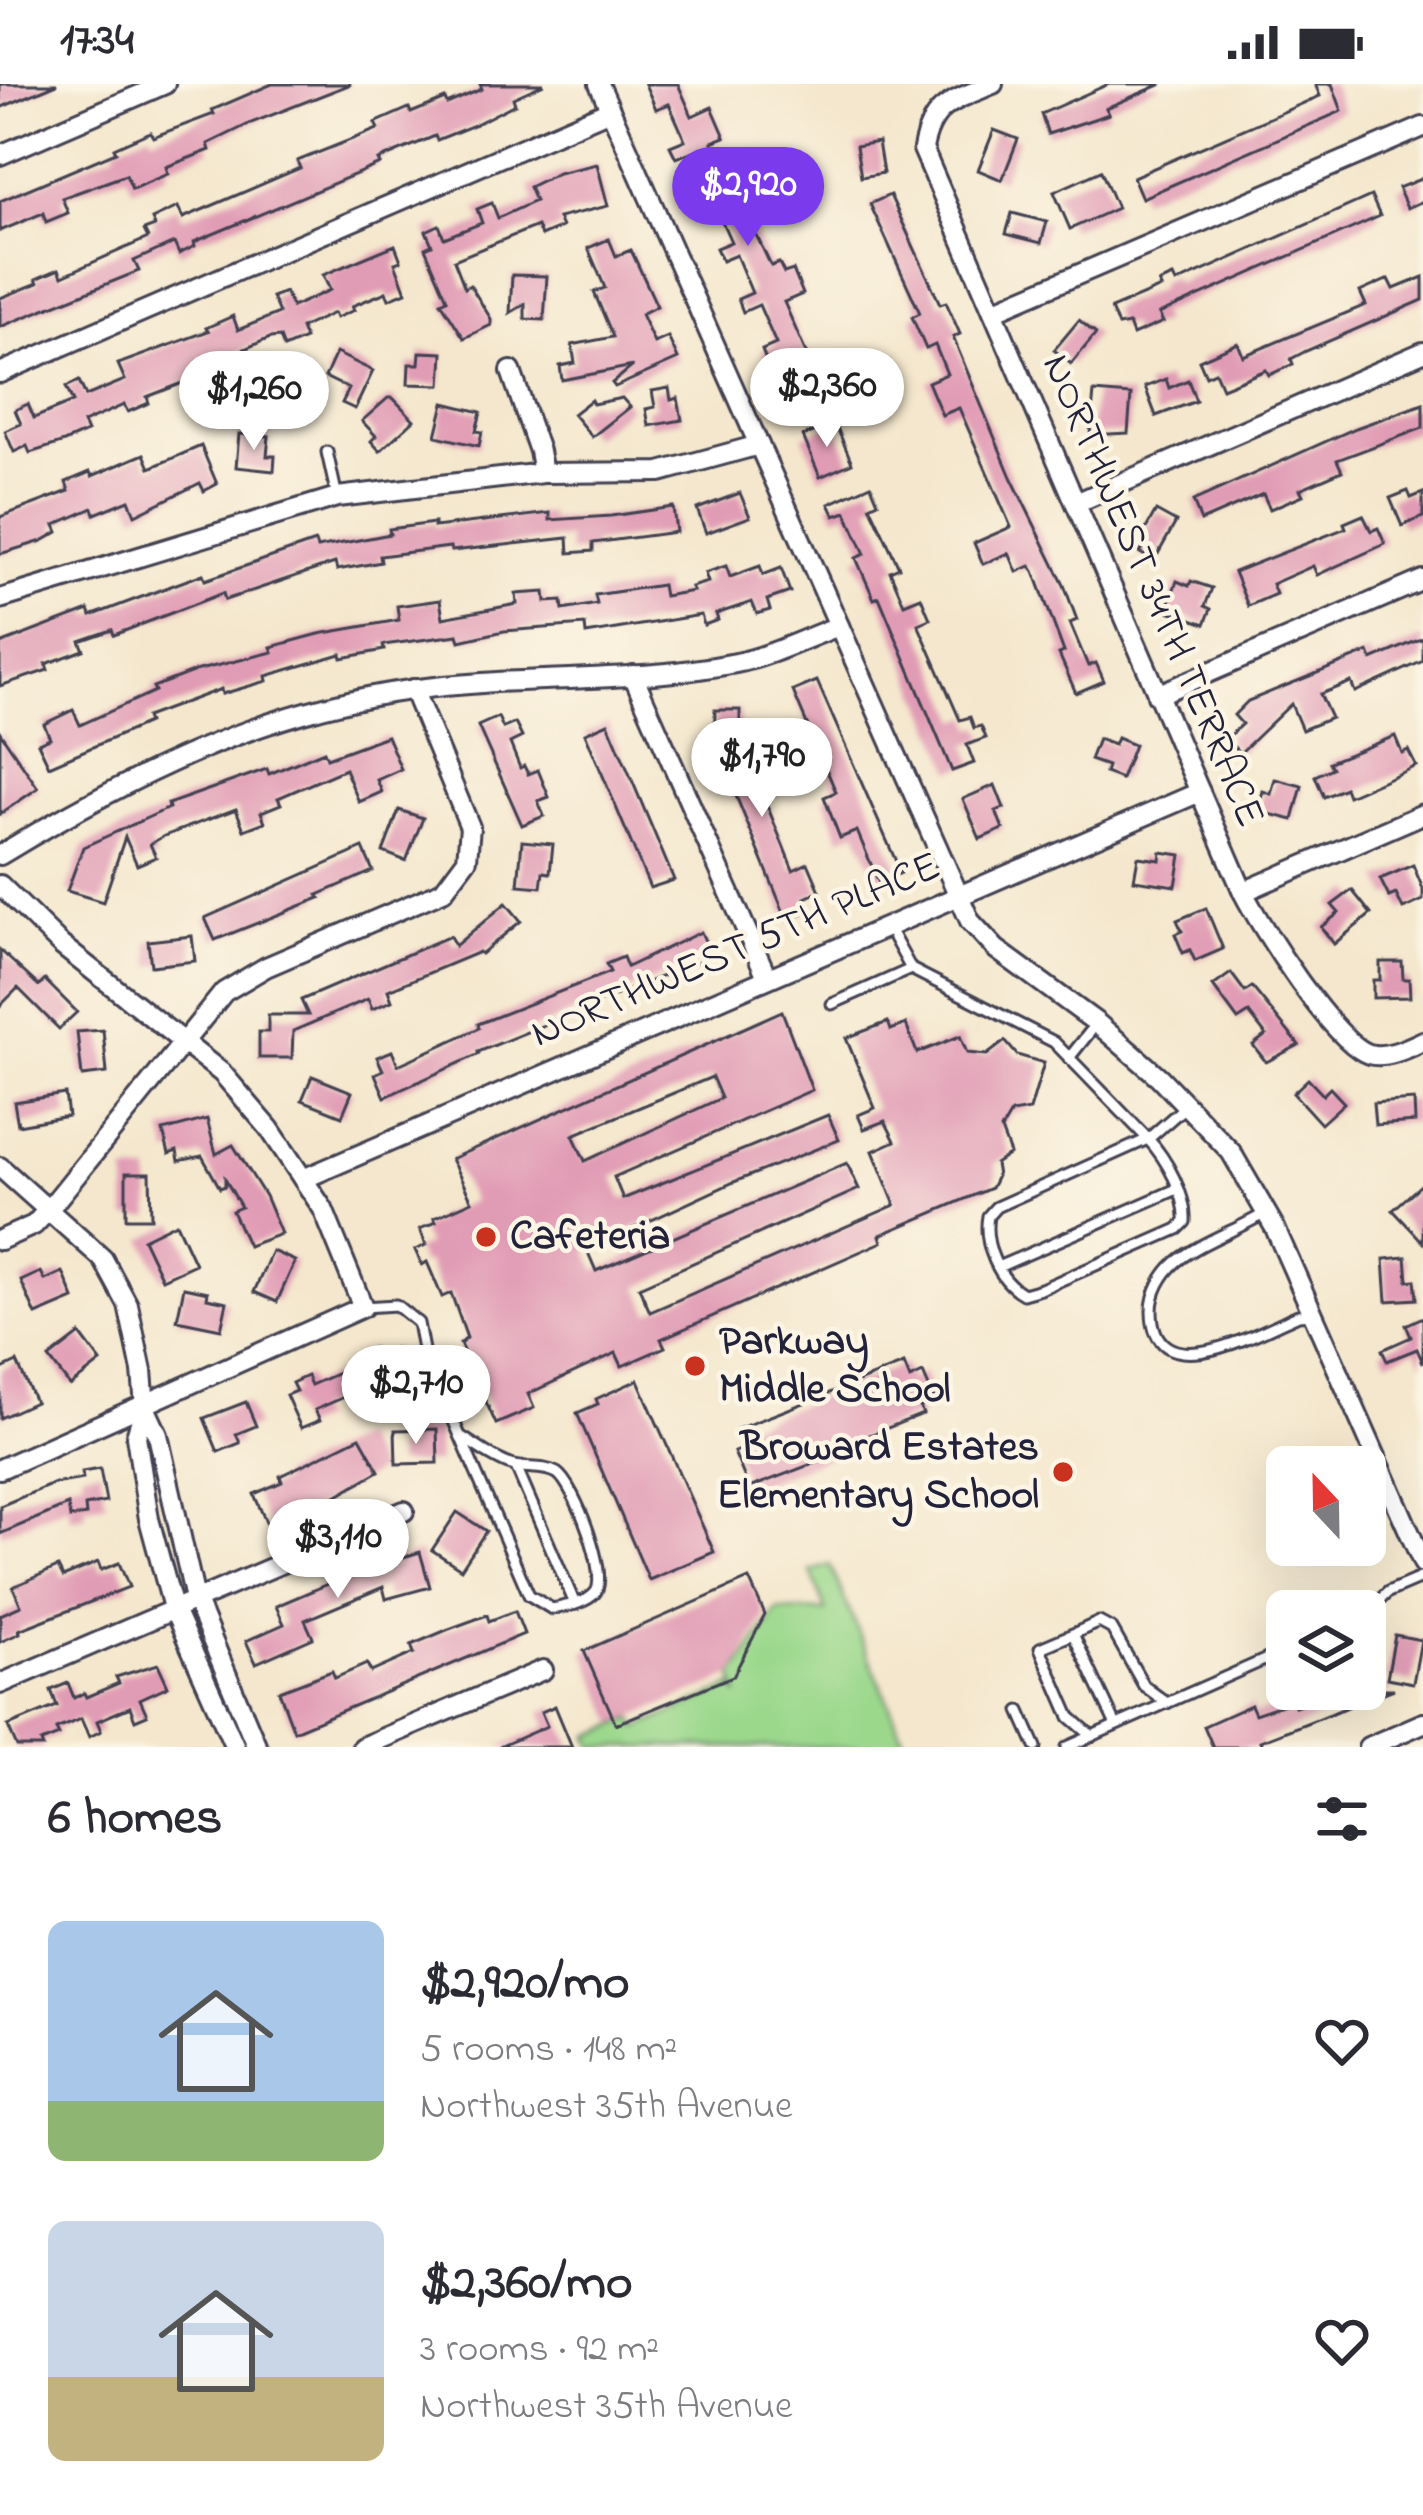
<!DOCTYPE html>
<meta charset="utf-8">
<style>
body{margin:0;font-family:"Indie Flower",sans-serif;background:#f7f7f7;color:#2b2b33;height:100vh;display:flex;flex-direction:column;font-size:45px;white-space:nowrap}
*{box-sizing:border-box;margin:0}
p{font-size:39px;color:#7c7c81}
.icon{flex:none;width:66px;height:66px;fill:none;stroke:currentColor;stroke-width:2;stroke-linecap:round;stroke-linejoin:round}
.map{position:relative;height:1663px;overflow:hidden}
.side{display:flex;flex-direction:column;background:#fff;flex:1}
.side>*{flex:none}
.needle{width:78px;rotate:338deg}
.buttons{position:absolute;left:1266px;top:1362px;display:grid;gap:24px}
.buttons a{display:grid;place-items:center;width:120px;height:120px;border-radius:18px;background:#fff;box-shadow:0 12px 48px #0002;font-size:60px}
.price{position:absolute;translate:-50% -102px;padding:0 27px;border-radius:42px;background:#fff;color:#222;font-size:39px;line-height:78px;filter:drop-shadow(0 3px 6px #0008)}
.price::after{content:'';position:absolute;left:50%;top:72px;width:36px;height:27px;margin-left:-18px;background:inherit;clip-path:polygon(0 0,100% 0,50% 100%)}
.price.current{background:#7c3aed;color:#fff}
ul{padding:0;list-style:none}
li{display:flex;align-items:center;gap:36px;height:300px;padding:0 48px}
li span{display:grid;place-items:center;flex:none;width:336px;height:240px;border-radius:18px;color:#555}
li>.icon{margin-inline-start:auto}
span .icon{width:144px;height:144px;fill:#fffc;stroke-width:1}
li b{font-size:51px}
h2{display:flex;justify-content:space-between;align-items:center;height:144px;padding:0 48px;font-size:51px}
.status{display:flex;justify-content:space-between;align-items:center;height:84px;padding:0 60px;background:#fff;direction:ltr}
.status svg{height:33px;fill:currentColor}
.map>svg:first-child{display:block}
.green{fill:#9bd88c;stroke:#5e7d64;stroke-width:3}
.building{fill:#e19cb5;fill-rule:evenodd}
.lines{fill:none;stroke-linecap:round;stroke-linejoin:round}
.lane-casing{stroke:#424051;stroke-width:15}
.street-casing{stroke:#424051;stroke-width:24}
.lane{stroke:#fff;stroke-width:9}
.street{stroke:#fff;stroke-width:18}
.poi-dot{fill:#c8321e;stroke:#fcf5e5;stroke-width:4.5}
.labels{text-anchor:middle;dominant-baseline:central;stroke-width:9;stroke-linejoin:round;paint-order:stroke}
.street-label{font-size:42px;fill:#22223b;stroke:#fcf5e5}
.poi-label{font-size:42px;font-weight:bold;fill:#22223b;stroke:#fcf5e5;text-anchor:start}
</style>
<div class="status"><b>17:34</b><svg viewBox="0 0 49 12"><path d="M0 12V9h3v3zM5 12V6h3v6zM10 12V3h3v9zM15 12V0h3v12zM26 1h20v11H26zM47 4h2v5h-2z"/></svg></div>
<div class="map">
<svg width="1423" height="1663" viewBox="0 0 1423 1663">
<rect width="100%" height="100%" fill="#fcf5e5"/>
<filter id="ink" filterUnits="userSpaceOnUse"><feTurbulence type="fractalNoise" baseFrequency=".00833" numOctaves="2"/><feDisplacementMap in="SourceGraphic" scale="24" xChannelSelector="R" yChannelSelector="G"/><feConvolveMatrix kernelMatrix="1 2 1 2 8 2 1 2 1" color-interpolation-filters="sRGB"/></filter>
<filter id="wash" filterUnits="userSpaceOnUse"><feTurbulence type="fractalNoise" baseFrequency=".004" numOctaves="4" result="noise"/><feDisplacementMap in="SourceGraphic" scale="48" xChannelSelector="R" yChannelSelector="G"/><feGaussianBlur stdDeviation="2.7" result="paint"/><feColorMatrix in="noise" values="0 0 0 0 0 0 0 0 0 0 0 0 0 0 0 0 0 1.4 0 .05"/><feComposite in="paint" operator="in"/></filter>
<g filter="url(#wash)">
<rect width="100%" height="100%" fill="#f4e7cd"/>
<path class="green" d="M830,1481L907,1663H594L590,1652L633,1634L638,1644L733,1602L739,1612L733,1592L777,1526L826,1527L811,1487Z"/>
<g id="blocks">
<g class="building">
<path d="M0,0H57L0,24Z"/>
<path d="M272,0H351L251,39L208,60L210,66L166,83L168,90L132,105L126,91L62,114L68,129L46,138L43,129L0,147V117L116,68L114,64L150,48L153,53L214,30L212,26Z"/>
<path d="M480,0H544L513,14L515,20L472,42L437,56L435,52L378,76L380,80L194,158L195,162L179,170L174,159L134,177L139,187L0,243V214L38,199L36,195L59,185L62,192L148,154L144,146L155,142L152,135L178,123L183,134L209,123L300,84L297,77L378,45L375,39L409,24L411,29L445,15L447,20L482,5Z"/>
<path d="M645,0H678L692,32L712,23L725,53L712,58L771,182L779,179L784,189L793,186L803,210L784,218L810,278L822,273L838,308L802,325L779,274L767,279L762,266L776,260L759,221L743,228L738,215L752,209L736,171L722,177L716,164L731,158L691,68L676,74L670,62L685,56L669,20L656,25Z"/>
<path d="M1109,0H1162L1106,24L1109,30L1048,50L1041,30Z"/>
<path d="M1315,0H1332L1342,27L1142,114L1133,93L1320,12Z"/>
<path d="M994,46L1018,55L1002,96L978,86Z"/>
<path d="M878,58L883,89L861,93L856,62Z"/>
<path d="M597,80L608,122L558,134L562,143L541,152L537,142L454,176L465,204L470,201L491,235V241L464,254L441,218L447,215L425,164L432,161L426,147L439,141L444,154L482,139L477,125L492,119L498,134L535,117L529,103L558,89Z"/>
<path d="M1101,87L1117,124L1070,145L1054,108Z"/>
<path d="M1423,94V117L1407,124L1398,104Z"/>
<path d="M890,111L940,220L946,218L960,250L953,253L1011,393L1064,501L1077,536L1070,539L1088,582L1096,579L1104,597L1076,609L1059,570L1064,568L1034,487L1030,482L1017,488L1009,469L983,480L974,459L1011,443L959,324L942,331L928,298L947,290L935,261L926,265L912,233L920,229L870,120Z"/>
<path d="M1371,112L1380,132L1159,230L1163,238L1133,251L1129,240L1118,242L1111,225L1161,204L1159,199L1173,193L1176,199Z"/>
<path d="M1012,129L1047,138L1041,159L1006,150Z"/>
<path d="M609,155L616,172L631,166L657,222L641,230L654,259L668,253L678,275L615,303L612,299L633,282L562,296L560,282L575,279L572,261L613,253L594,208L605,204L588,164Z"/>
<path d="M395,161L401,177L395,179L406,208L389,215L386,208L352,222L354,226L336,234L334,229L301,244L305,255L284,264L280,253L270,254L198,285L201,292L147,313L149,319L128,328L124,321L83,339L87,348L64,358L30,369L27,362L14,368L5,347L21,340L15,326L28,320L34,334L73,318L66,303L79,297L86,312L125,296L118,280L208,247L206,244L233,232L238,246L279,229L272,213L285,208L292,223L330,206L323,191Z"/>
<path d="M512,191L547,192L544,236L525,235V220L510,229Z"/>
<path d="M1423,193V216L1306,267L1291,275L1293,280L1269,291L1266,286L1222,304L1215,288L1206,292L1199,276L1238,259L1243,272L1366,221L1360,208L1389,195L1394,205Z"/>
<path d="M1079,236L1096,250L1071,280L1054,266Z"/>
<path d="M420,268L443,269L441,301L408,300L409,280H419Z"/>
<path d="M336,269L373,287L355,325L342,319L349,305L325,293Z"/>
<path d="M285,287L306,320L295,328L292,322L274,333L256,305Z"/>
<path d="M1166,295L1169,304L1188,296L1196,317L1156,332L1145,303Z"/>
<path d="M669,304L671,316L678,314L682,336L649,342L646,325L655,323L652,307Z"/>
<path d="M1094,308L1131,311L1128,349L1090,351Z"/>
<path d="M388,314H393L414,336L380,367L371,357L376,352L362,337Z"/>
<path d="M622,314L630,323L592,353L573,330L591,316L593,320Z"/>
<path d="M444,319L481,328L476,347L482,348L479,362L436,352Z"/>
<path d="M1423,320V344L1337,376L1342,387L1300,405L1303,411L1270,425L1263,410L1201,437L1193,417L1356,344Z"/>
<path d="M835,339L852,379L820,393L803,352Z"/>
<path d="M239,350L269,352L267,372H275L274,387L236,383Z"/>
<path d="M201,362L217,400L204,407L200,399L135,431L129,416L95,430L93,424L55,441L58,448L42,457L0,470V433L69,407L66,398L90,388L92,392L144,370L150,384Z"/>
<path d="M871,401L878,418L870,422L899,483L890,487L904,520L921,513L930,535L918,540L960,636L970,633L974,644L981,642L986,654L967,661L974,679L952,687L879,513L874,515L856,474L865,470L846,428L835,432L829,420Z"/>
<path d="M1408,407L1411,414L1423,409V433L1402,442L1390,414Z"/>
<path d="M740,409L750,433L706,449L697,425Z"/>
<path d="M673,423L676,448L593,459V467L569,469L568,454L451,467L450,463L380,472L381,478L337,486L335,479L225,516L223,509L114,551L112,546L80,557L84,566L46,580L48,586L0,602V560L89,526L91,532L203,490L205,496L315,458L317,464L390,450L389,445L434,439V443L550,429V436L611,432Z"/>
<path d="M1156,427L1176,438L1154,477L1140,469L1145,460L1139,457Z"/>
<path d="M1363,431L1371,447L1378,444L1385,460L1317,491L1313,482L1272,500L1276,510L1248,522L1234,488L1346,444L1344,439Z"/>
<path d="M726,482L730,493L760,482L763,491L781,484L790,508L767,516L770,526L757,530L752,518L716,530L718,536L704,541L701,531L586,550L585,541L504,547L460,557L458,551L383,561L384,566L342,574L341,570L266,592L267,597L222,610L221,605L146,633L148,639L49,682L38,659L50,654L44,640L73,626L80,641L155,607L153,603L195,587L273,568L271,563L319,550L399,536L397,522L440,516L443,534L517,520L516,510L545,508L546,518L562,517L563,526L597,520L595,511L662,501L664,512L693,507L691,503L708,498L705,489Z"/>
<path d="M1177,497L1189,502L1191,497L1212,504L1205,522L1211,525L1205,540L1166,526Z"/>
<path d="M1423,554V577L1355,608L1351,598L1320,610L1331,634L1302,646L1291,620L1240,669L1226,655L1242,640L1234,631L1248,617L1369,568L1372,576Z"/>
<path d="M817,597L901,789L879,799L857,747L840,754L824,713L836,708L793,607Z"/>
<path d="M715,626H740V682L750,679L793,786L808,779L820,807L805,814L810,826L787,836L718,668H714Z"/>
<path d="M498,633L503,644L515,639L522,653L510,659L520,684L524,682L528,690L538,686L549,713L538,717L544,732L522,741L478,642Z"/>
<path d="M608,639L674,796L650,804L585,649Z"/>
<path d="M0,648L38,704L0,730Z"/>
<path d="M387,652L401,685L377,696L382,708L359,718L345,685L278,714L281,720L261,728L265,738L244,746L236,725L164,752L150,760L156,773L137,781L125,753L103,818L67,807L83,763L169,724L168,720L267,685L269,690L324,667L327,674Z"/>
<path d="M1395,652L1402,669L1408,666L1416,682L1348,712L1345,704L1324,713L1315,692L1332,684L1329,678Z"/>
<path d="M1117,654L1134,661L1121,695L1105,689L1107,682L1090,676L1098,655L1114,661Z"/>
<path d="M1275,695L1302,702L1293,736L1258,727L1263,707L1271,710Z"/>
<path d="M995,701L1004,724L996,727L1003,745L980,755L963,715Z"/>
<path d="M399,726L423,734L406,777L383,768Z"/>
<path d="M522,757L553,760L550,789L543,788L541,803L518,801Z"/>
<path d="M363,764L373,787L318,811L320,814L215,856L205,834Z"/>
<path d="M1161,768L1181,771L1176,802L1134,796L1138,773L1160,776Z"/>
<path d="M1413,781L1423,805V816L1403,825L1396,810L1389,813L1380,795Z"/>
<path d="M1352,806L1371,830L1334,860L1321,843L1339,829L1332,821Z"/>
<path d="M506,819L521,837L481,870L479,868L388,906L392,917L372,925L368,915L293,947L292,974H259V948H268V931H308L301,916L450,852L455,862Z"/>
<path d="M1206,824L1223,865L1195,877L1190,866L1183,869L1175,850L1182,847L1177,836Z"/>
<path d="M701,848L712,872L478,968L479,970L385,1013L375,990L383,986L377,973L392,967L398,981L479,944L478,940L610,888L606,880L623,873L627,883Z"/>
<path d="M192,852L195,877L151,882L148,857Z"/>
<path d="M0,866L39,902L45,896L77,928L59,945L18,904L0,922Z"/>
<path d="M1380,878H1402L1403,895H1409L1410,913L1373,914V896H1380Z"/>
<path d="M1231,889L1245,908L1252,903L1299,961L1266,978L1253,961L1266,951L1249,929L1238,936L1213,902Z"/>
<path d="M782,927L812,1006L614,1093L623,1115L828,1031L839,1056L734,1098L587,1166L596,1187L847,1079L859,1105L639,1203L650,1228L895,1121L873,1067L895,1057L885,1037L864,1045L858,1031L875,1024L846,954L888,938L891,946L906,940L917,969L960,952L967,969L987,971L1005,957L1017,971L1044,979L1030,1026L1011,1029L1001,1046L1010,1070L995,1080L997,1092L991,1104L880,1151L882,1158L661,1255L665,1263L622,1282L616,1269L528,1310L534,1324L496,1340L460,1260L467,1254L451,1209L442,1213L427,1178L422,1181L415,1166L426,1161L420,1145L436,1138L434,1134L472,1117L451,1075ZM712,993L721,1014L585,1077L573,1051Z"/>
<path d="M103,946L107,989L82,992L77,948Z"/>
<path d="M312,992L352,1008L342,1032L302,1016Z"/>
<path d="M1308,995L1323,1011L1330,1004L1344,1019L1321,1040L1293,1009Z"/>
<path d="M65,1010L68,1032L18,1041L14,1018Z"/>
<path d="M1414,1016L1415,1038L1375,1041L1373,1019Z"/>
<path d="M207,1035L216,1070L233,1061L265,1112L281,1150L248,1162L232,1127L241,1123L225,1095V1102L220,1104L202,1072L179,1077L177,1067L169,1070L163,1047Z"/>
<path d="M126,1089H150L151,1134H126Z"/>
<path d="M1423,1099V1158L1393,1126Z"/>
<path d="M176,1139L195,1180L162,1195L143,1155Z"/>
<path d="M272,1167L295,1177L277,1218L254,1208Z"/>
<path d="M1406,1173L1408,1197L1415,1196L1417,1215L1387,1217L1384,1175Z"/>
<path d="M41,1188L45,1196L63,1188L74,1215L36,1231L21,1197Z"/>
<path d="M184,1203L208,1208L207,1214L227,1218L221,1245L177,1236Z"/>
<path d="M1423,1233V1279L1417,1265L1387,1277L1382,1266L1411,1253L1406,1241Z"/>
<path d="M80,1250L101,1278L70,1302L49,1274Z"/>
<path d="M373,1264L376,1272L395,1264L405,1286L315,1326L320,1336L301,1344L286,1311L296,1307L292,1299L307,1292L311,1301L361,1279L357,1270Z"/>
<path d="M17,1278L35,1318L0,1334V1286Z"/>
<path d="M904,1280L910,1295L923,1289L935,1317L920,1323L923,1330L857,1356L859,1362L749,1404L734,1368L745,1364L737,1345Z"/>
<path d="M638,1296L714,1468L649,1496L577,1329L598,1320L596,1315Z"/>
<path d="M246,1318L256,1342L236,1350L240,1359L218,1368L204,1334Z"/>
<path d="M437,1345L438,1379L396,1380L395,1346Z"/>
<path d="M360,1353L379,1387L324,1419L268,1443L254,1410L282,1398L280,1392Z"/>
<path d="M100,1385L106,1418L85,1422L86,1431L70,1434L68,1421L0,1450V1422L53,1400L83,1395L82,1388Z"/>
<path d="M457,1428L486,1447L461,1485L432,1466Z"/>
<path d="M420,1468L430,1503L386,1515L383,1503L305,1536L313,1554L256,1579L246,1557L284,1540L276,1522L363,1485Z"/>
<path d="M98,1478L101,1486L119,1479L129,1503L19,1546L20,1549L0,1558V1531L21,1522L13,1503L58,1483L63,1493Z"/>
<path d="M749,1495L765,1531L733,1592L616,1640L584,1567Z"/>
<path d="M515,1527L524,1550L294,1647L279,1607L332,1587L335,1594L367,1580L371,1588L414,1569L411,1561L449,1545L487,1531L489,1537Z"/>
<path d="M1395,1551L1421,1556L1413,1599L1387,1594Z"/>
<path d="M158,1580L168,1602L140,1615L147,1631L135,1636L130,1623L97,1637L101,1647L89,1653L81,1635L56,1645L59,1651L41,1658L43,1663H17L8,1642L57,1622L51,1606L68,1599L74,1614L84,1609L86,1613L119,1599L116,1593Z"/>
<path d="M1318,1605H1394L1260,1657L1263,1663H1213L1204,1642L1251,1621L1255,1630L1293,1617L1295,1622L1321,1613Z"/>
<path d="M555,1622L572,1663H499L547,1642L541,1628Z"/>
</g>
</g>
</g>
<g filter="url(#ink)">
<use href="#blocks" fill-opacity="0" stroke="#424051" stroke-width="3"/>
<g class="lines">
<defs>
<g id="lane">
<path d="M327,368L337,413"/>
<path d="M888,843L911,885L1054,958L1148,1055C1166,1074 1187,1112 1185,1138L1178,1145L1041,1205L1023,1210C998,1196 983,1160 988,1132L996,1123L1148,1055L1187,1021"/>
<path d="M832,920L911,885"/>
<path d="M1069,974L1097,939"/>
<path d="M1267,1128C1238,1146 1202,1157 1176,1178C1162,1190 1152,1209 1152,1227C1153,1309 1261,1247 1298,1231L1313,1230"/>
<path d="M998,1183L1177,1105"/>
<path d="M363,1223L396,1221L418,1239L423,1266L529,1511L552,1525C566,1522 585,1520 595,1509C610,1492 574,1400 557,1389C542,1381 526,1386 511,1381C493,1375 478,1363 462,1353"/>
<path d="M516,1383L575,1520"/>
<path d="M1365,1530L1388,1508L1423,1493"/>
<path d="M1073,1550L1040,1564L1070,1633L1092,1652"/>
<path d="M1020,1627L1036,1663"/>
<path d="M1116,1641L1073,1550L1099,1538L1112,1545L1144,1602L1167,1619"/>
<path d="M1067,1663L1287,1566"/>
</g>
<g id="street">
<path d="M599,0L970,837L996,865L1097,939L1159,993L1231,1068L1275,1144L1423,1479"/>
<path d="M993,0C955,16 931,20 923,65L1243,808C1260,842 1335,960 1369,970C1386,975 1408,964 1423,957"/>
<path d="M0,71L165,0"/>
<path d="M993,227L1423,43"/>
<path d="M511,287L539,367L543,389"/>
<path d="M0,289L610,26"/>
<path d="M1076,419L1423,268"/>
<path d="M0,515L337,413L543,389L660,388L759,361"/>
<path d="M633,591L767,893"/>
<path d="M1157,611L1423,496"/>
<path d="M0,771C126,694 262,626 410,606C518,591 629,600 736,579C771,572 806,554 839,542"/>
<path d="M0,801L61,861L222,989L269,1044L323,1125L363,1223L0,1385"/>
<path d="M1243,808L1423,730"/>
<path d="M0,1083L103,1175L128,1221L142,1287L145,1323L158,1351L195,1515L257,1663"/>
<path d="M303,1095L1200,708"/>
<path d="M0,1156L34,1141L49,1125L224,908L266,883L443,807L467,775L470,743L413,605"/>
<path d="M145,1323L136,1352L149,1435L173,1524L235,1663"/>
<path d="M0,1600L404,1427"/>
<path d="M362,1663L543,1586"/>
<path d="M1368,1663L1423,1639"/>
</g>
</defs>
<use href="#lane" class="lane-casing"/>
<use href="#street" class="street-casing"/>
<use href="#lane" class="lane"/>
<use href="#street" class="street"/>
</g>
</g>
<g class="poi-dot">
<circle cx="486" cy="1153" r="12"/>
<circle cx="695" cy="1282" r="12"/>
<circle cx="1063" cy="1388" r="12"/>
</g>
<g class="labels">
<g class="street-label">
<text transform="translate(1152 507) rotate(67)">NORTHWEST 34TH TERRACE</text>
<text transform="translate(736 867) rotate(-23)">NORTHWEST 5TH PLACE</text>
</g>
<g class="poi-label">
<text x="510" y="1153">Cafeteria</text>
<text x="719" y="1258">Parkway<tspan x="719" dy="48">Middle School</tspan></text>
<text x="1039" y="1364" text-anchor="end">Broward Estates<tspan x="1039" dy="48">Elementary School</tspan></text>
</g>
</g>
</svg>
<div class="buttons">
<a><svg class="needle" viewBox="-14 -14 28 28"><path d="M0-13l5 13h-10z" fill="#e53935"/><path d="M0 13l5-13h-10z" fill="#7c7c81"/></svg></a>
<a><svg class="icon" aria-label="layers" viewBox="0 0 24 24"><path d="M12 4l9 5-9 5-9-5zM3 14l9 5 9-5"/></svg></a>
</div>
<b class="price current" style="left:748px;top:165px">$2,920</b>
<b class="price" style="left:827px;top:366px">$2,360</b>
<b class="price" style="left:254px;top:369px">$1,260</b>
<b class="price" style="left:762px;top:736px">$1,790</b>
<b class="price" style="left:416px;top:1363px">$2,710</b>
<b class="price" style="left:338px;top:1517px">$3,110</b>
</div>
<section class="side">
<h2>6 homes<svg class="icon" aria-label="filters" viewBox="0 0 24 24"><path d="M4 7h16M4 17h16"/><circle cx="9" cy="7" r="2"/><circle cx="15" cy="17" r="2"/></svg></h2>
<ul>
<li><span style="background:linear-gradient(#a9c7e8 75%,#8fb573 0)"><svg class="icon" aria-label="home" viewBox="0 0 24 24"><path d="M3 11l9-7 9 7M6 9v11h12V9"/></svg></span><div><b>$2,920/mo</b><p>5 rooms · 148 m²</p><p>Northwest 35th Avenue</p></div><svg class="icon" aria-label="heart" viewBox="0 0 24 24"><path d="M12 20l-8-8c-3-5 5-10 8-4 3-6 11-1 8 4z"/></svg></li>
<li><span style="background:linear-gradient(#c9d6e8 65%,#c2b280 0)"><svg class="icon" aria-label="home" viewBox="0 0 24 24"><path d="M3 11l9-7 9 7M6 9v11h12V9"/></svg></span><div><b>$2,360/mo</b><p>3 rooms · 92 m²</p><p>Northwest 35th Avenue</p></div><svg class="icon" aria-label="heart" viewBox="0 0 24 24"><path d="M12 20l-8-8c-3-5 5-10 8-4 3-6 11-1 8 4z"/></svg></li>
</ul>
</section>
